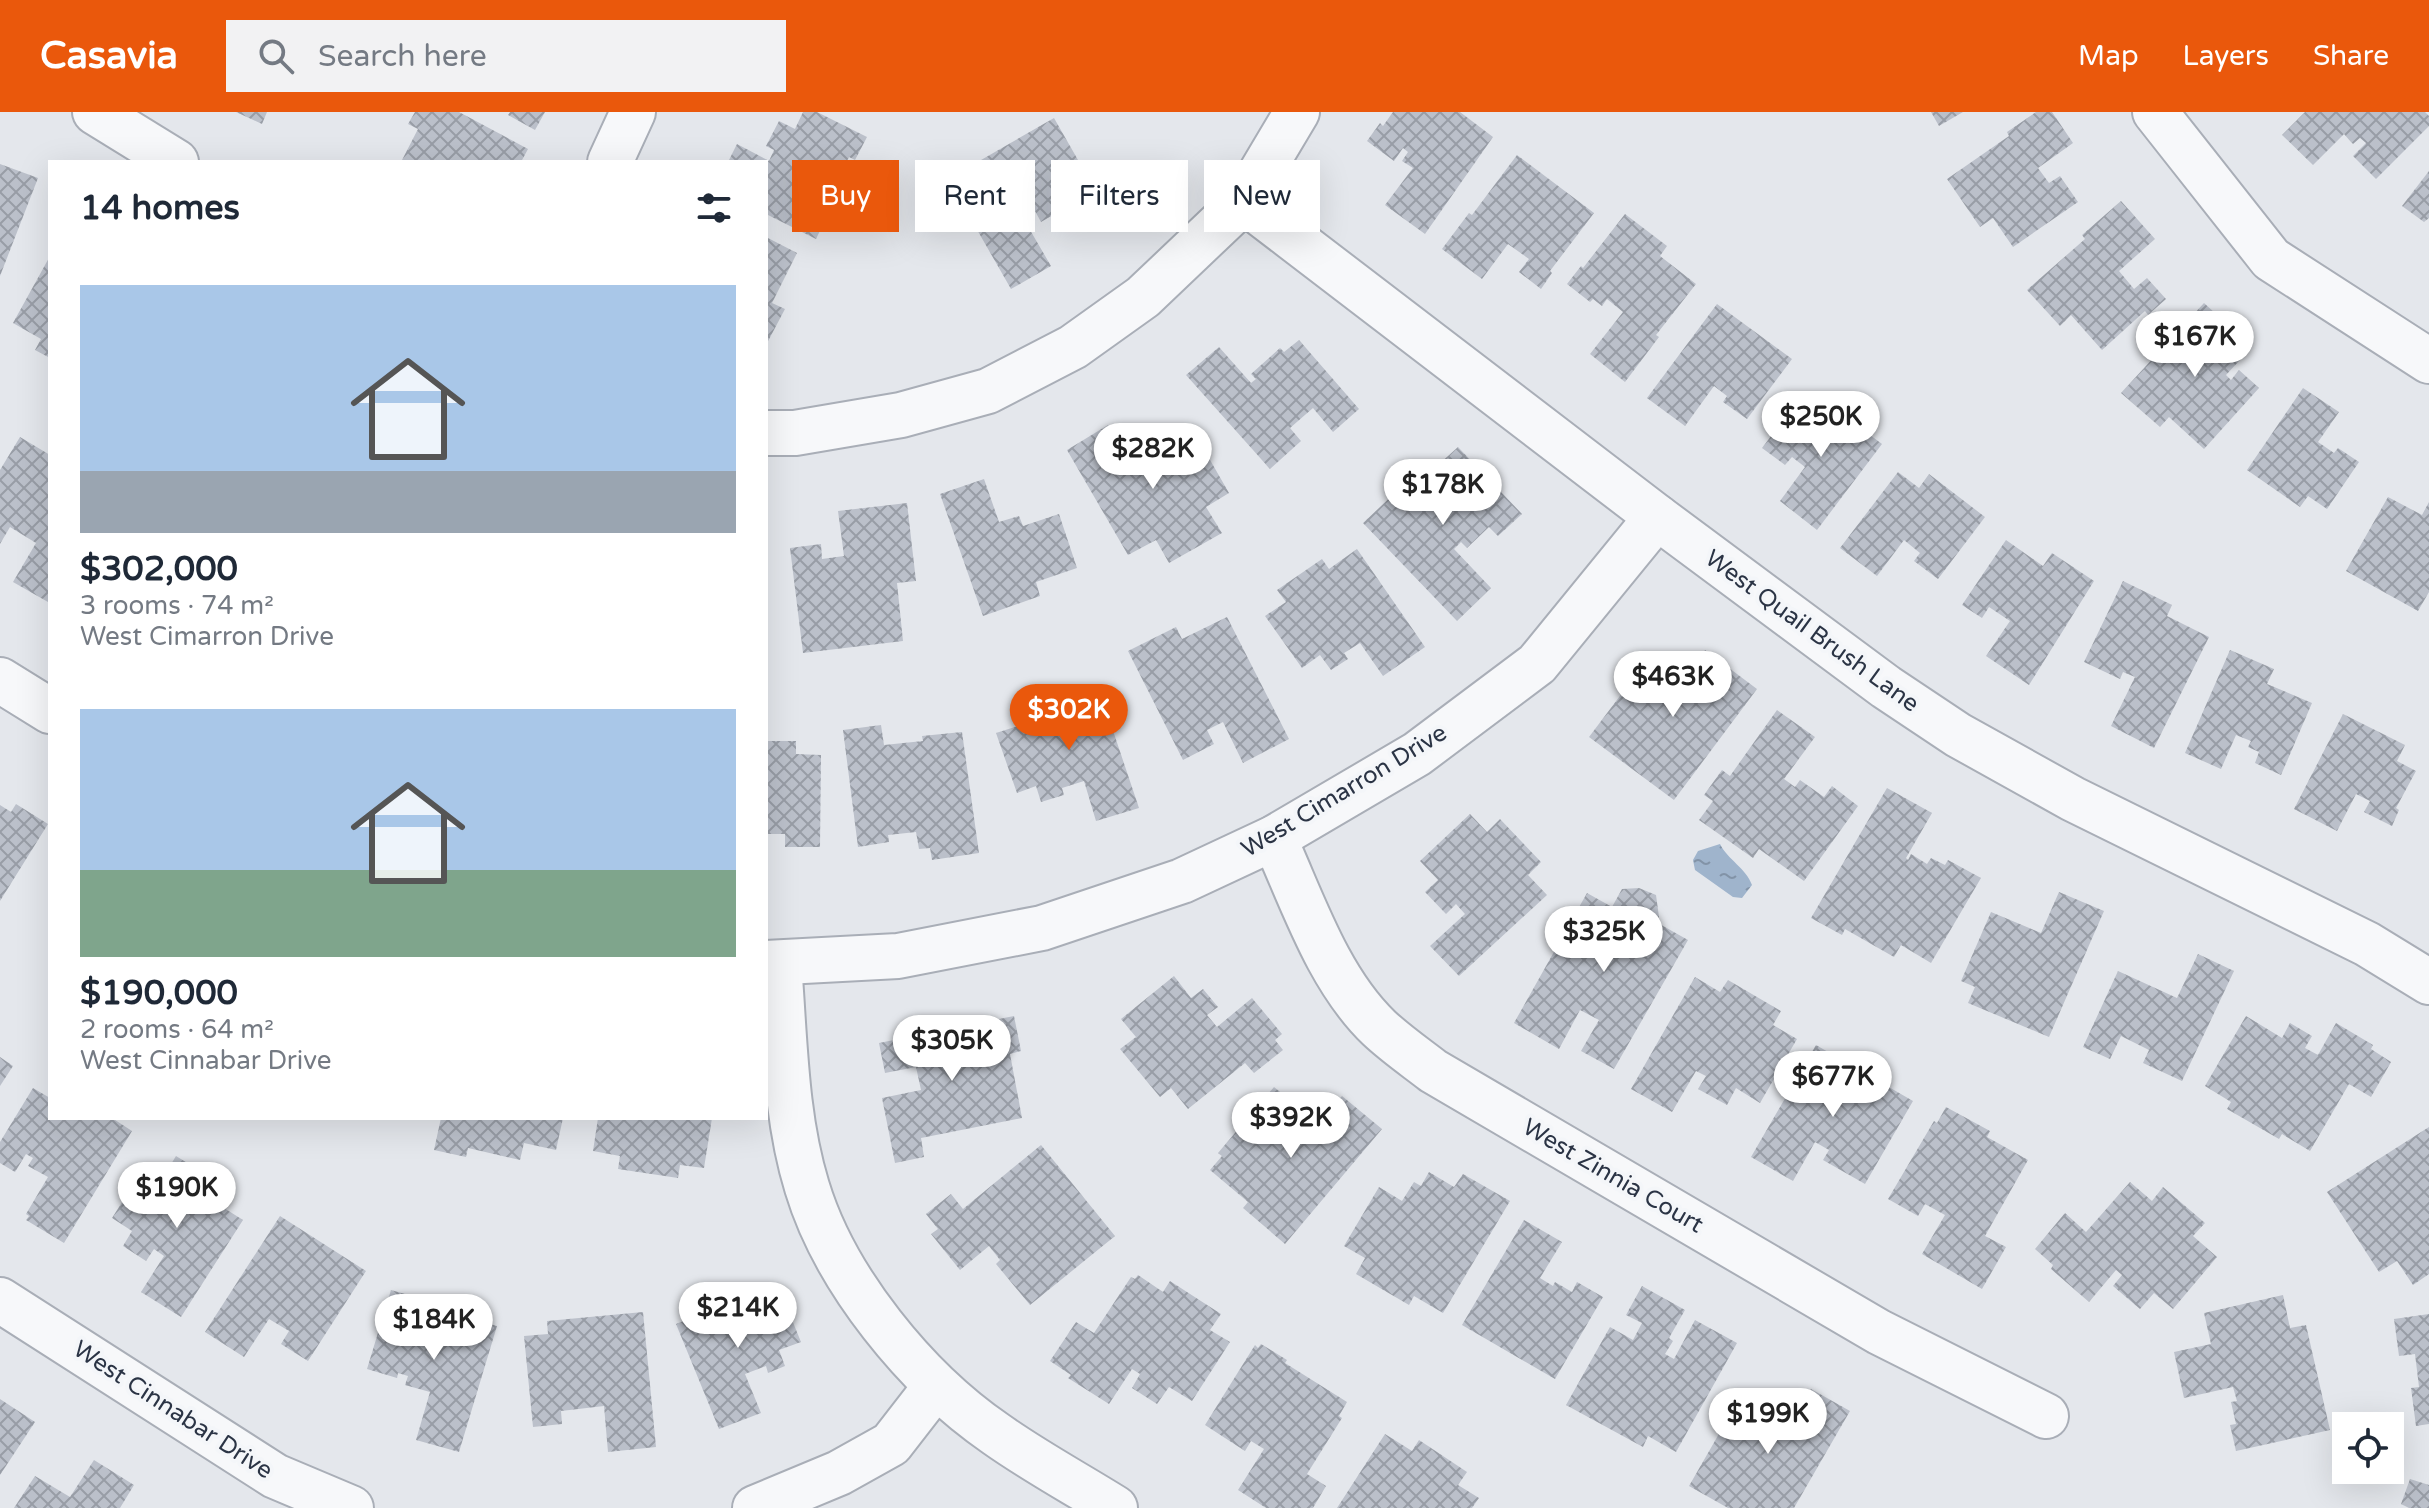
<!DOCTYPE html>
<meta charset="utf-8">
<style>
body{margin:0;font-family:"Varela Round",sans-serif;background:#f2f2f3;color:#1f2937;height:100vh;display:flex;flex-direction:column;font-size:30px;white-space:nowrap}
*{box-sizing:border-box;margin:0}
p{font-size:26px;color:#747a83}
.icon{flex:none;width:44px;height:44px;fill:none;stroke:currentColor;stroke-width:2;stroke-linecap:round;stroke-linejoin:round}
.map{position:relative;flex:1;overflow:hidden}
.drawer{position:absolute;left:48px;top:48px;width:720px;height:960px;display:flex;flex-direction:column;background:#fff;border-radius:0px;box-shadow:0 8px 32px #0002}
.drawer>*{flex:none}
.guide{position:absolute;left:792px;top:48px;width:760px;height:72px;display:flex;gap:16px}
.tools{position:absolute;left:2332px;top:1300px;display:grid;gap:16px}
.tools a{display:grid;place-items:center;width:72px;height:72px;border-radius:0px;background:#fff;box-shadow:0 8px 32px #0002;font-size:40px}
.price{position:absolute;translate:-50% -68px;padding:0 18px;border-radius:28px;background:#fff;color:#222;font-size:26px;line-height:52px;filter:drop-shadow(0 2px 4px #0008)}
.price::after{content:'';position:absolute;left:50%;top:48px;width:24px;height:18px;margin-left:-12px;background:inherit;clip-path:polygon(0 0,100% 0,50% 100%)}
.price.on{background:#ea580c;color:#fff}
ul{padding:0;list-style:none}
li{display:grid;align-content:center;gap:16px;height:424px;padding:0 32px}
li span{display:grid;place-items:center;height:248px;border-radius:0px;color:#555}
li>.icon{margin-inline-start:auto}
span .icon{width:144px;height:144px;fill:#fffc;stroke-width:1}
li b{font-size:34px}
h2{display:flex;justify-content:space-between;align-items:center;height:96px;padding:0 32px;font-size:34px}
.pill{padding:0 28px;border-radius:0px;background:#fff;box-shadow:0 8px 32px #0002;font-size:28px;line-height:72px}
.pill.on{background:#ea580c;color:#fff}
header{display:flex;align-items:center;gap:48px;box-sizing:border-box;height:112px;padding:0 40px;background:#ea580c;color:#fff}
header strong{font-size:38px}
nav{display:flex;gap:44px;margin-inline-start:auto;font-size:28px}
.search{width:560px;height:72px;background:#f2f2f3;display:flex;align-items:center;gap:20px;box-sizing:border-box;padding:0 28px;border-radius:0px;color:#747a83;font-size:30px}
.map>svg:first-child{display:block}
.water{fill:url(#water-ripples)}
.building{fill:url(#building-cross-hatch)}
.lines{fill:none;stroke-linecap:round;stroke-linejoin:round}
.street-casing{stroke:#a9aeb7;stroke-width:48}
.street{stroke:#f7f8fa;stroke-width:44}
.labels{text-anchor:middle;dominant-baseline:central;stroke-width:8;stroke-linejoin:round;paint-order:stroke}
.street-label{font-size:24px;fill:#2b3445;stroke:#f4f6f9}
</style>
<header>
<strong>Casavia</strong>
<div class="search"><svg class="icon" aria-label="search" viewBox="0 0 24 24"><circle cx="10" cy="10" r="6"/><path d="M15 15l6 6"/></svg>Search here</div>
<nav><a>Map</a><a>Layers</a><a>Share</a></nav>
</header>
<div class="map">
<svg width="2429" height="1396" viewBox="0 0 2429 1396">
<defs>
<pattern id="water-ripples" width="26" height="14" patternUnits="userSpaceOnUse" patternTransform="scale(2)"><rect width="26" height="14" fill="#9fb4cc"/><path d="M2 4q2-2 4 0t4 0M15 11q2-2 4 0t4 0" fill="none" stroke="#8293a7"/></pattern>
<pattern id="building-cross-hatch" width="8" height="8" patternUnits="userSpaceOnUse" patternTransform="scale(2)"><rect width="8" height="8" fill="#bbc0ca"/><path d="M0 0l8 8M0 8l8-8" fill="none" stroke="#989da6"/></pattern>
</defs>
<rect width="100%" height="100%" fill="#e4e7ec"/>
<path class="water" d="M1720,732C1728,748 1746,756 1752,773L1742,786L1733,785L1695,758L1693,748L1698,739Z"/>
<g class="building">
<path d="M236,0H267L262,12Z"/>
<path d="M415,0H459L528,37L521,50H401L418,17L408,12Z"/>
<path d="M510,0H545L535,18L508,3Z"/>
<path d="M803,0H817L867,25L855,48L849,45L824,95L830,98L816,127L766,102V50H728L737,32L769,49L774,38L766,34L779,9L795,17Z"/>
<path d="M1393,0H1460L1493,25L1425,122L1385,93L1413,56L1402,49L1408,40L1403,36L1394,49L1367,29L1380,11L1383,14Z"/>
<path d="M1931,0H1963L1939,14Z"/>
<path d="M2036,0H2052L2073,31L2038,56L2049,71L2060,64L2078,90L2013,135L1993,106L1980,115L1947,67L2009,24L2007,20Z"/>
<path d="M2305,0H2425L2429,4V14L2376,67L2353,44L2366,31L2360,26L2353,32L2344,22L2313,53L2282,23Z"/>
<path d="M1054,6L1102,90L1072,108L1065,96L1041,110L1035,99L1023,106L1051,154L1011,177L948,67Z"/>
<path d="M1517,43L1594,101L1550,159L1552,161L1541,177L1519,160L1529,147L1508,132L1482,167L1442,137L1469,101L1472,103Z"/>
<path d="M0,52L38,66L0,164Z"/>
<path d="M2429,59V106L2424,110L2402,94Z"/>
<path d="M2121,89L2155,127L2119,159L2134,177L2147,166L2166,187L2148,203L2145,199L2102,238L2071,203L2060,214L2027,178L2085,127L2082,123Z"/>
<path d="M1625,102L1667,134L1660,144L1696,172L1656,223L1659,225L1625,270L1590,242L1623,200L1607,187L1602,194L1593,187L1590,190L1567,172L1581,154L1583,156Z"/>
<path d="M766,125L797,141L772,191L785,197L766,233Z"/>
<path d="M50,144V246L35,238L41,227L13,211Z"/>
<path d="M2204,191L2252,235L2226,263L2231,268L2239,258L2259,276L2204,337L2169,305L2160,315L2121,281Z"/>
<path d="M1717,192L1792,247L1747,307L1723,290L1727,284L1714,274L1685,314L1647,286Z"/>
<path d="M1299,228L1359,297L1333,320L1313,296L1290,316L1301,329L1270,357L1186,263L1219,235L1251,271L1256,267L1251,262L1280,236L1284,240Z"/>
<path d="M2303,276L2339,300L2318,330L2334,341L2338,336L2359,350L2327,397L2308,384L2300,395L2247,358Z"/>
<path d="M1826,290L1882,332L1817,418L1780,389L1805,355L1792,345L1785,353L1762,336L1796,291L1814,305Z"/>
<path d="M1108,313L1129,351L1141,344L1136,334L1162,319L1170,334L1194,320L1229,381L1206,395L1222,421L1169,451L1156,428L1128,443L1067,338Z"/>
<path d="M20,325L50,343L48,490L13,470L36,431L10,415L0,432V358Z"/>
<path d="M1458,335L1522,402L1498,424L1489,415L1467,436L1461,430L1454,437L1491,476L1457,509L1363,411L1431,347L1437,354Z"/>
<path d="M1898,360L1919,376L1929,362L1985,405L1938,467L1914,449L1920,441L1904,428L1877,464L1840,436Z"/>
<path d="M984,367L999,410L1019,404L1023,414L1059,402L1077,456L1036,470L1040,484L983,504L940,382Z"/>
<path d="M2388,385L2422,403L2429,390V480L2418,499L2346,459Z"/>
<path d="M907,391L916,469L897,471L903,529L803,541L790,436L821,432L822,447L844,444L838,399Z"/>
<path d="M2006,428L2043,454L2052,441L2094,469L2029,573L1986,544L2010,509L1989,495L1982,506L1962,493Z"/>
<path d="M1357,437L1425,535L1383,564L1360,531L1344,541L1348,547L1331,558L1320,543L1302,556L1265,504L1286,490L1277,478L1322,447L1329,457Z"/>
<path d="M2123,469L2172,493L2167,504L2209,525L2154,636L2111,614L2135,565L2123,560L2120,567L2084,550Z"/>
<path d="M1227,505L1289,627L1243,651L1223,610L1207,618L1214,632L1183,648L1128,539L1176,515L1182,527Z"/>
<path d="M1705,538L1757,577L1674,688L1589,625L1653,540L1686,564Z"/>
<path d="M2230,538L2274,557L2267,572L2312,591L2281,663L2255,651L2259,640L2248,635L2251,629L2236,623L2221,657L2185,641Z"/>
<path d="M1070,578L1074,588L1100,580L1139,696L1096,709L1084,669L1062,676L1064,683L1041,690L1036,674L1017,681L996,621L1018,614L1012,597Z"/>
<path d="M1777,598L1815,625L1784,667L1795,675L1800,668L1824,685L1832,674L1858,694L1804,769L1759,737L1753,746L1699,708L1713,689L1704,683L1722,658L1730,664Z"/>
<path d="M2343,602L2405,633L2397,649L2416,659L2396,696L2399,698L2392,714L2364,700L2370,689L2356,682L2337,719L2294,697Z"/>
<path d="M881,613L884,633L923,629L922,624L962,620L979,741L932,748L930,736L919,737L916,720L888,723L889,730L858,735L843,618Z"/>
<path d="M766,629H796V642L821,643L820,735H785V722H766Z"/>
<path d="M1887,676L1932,701L1906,746L1908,748L1911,742L1927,752L1931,746L1945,753L1948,748L1981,766L1931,851L1901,833L1894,845L1845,817L1842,823L1811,806Z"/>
<path d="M16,692L48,712L0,789V693L11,700Z"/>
<path d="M1470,702L1487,720L1500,707L1541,750L1528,763L1547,783L1459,864L1430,834L1465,802L1456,792L1446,802L1425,780L1438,768L1420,749Z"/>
<path d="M1639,776L1656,783L1659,805L1656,810L1688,828L1614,957L1581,939L1599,908L1580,898L1559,937L1514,911L1587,781L1612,795L1622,777Z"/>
<path d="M2059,780L2104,799L2049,925L1968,891L1975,875L1961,869L1991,800L2041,821Z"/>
<path d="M2198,842L2234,859L2182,969L2143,951L2149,938L2121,924L2110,947L2083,935L2118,859L2177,886Z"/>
<path d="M1174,864L1191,886L1203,877L1218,895L1207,903L1217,915L1252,886L1282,922L1275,928L1283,938L1254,961L1245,951L1188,997L1171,976L1160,985L1120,937L1136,925L1121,907Z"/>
<path d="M1695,865L1720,880L1728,868L1781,899L1773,913L1797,927L1760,991L1736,976L1727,993L1698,977L1706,964L1696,959L1672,1000L1631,977Z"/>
<path d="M1014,904L1021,939L1010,942L1022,1006L921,1026L924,1045L895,1051L882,986L921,978L916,955L885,961L879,931Z"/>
<path d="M2246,904L2282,926L2290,911L2312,924L2305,936L2318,943L2336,911L2373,933L2371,937L2391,950L2371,985L2349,972L2310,1039L2282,1022L2279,1027L2227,997L2231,990L2205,974Z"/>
<path d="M1816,933L1913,989L1865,1072L1823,1048L1829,1038L1815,1030L1793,1069L1751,1045Z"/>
<path d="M0,945L13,954L0,974Z"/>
<path d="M1274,975L1301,997L1293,1007L1310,1021L1342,984L1382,1017L1285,1132L1243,1096L1248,1090L1210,1058L1222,1044L1218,1041Z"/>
<path d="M33,976L50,986V1006H112L132,1019L64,1131L26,1108L29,1104L26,1102L48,1065L28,1054L33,1046L26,1042L15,1060L0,1051V1030Z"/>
<path d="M1946,995L1990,1019L1987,1025L2028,1048L1985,1124L2006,1135L1982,1177L1922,1142L1945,1103L1925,1092L1918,1104L1888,1087L1934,1009L1937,1011Z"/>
<path d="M441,1006H563L556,1038L524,1031L520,1048L468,1036L466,1045L434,1038Z"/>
<path d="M598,1006H712L704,1056L680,1053L678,1066L618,1057L620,1044L593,1039Z"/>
<path d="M2429,1015V1162L2413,1173L2397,1149L2379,1160L2327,1080Z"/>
<path d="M1041,1033L1115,1124L1030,1193L996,1152L1000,1148L989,1134L960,1158L931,1122L938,1117L926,1102L951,1082L963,1097Z"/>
<path d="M176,1044L226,1075L216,1091L243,1108L181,1205L141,1180L164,1144L154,1137L146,1149L123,1134L132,1119L112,1106L147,1051L165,1062Z"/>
<path d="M1429,1060L1454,1075L1463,1062L1510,1089L1443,1201L1414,1184L1409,1193L1356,1162L1365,1146L1344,1134L1379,1075L1402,1089L1414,1070L1421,1074Z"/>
<path d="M2130,1070L2152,1089L2163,1075L2205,1111L2193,1124L2217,1145L2173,1197L2154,1181L2140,1197L2113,1174L2122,1163L2116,1158L2089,1190L2051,1157L2053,1153L2035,1137L2065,1101L2086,1120Z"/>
<path d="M280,1104L366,1159L308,1249L281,1232L289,1219L269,1207L244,1245L205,1220Z"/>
<path d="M1524,1108L1562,1130L1540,1166L1553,1174L1555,1170L1572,1180L1577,1170L1603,1185L1555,1267L1462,1213Z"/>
<path d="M1138,1163L1163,1180L1170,1169L1221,1202L1210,1218L1230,1230L1192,1289L1169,1275L1157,1292L1132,1276L1140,1262L1132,1257L1109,1292L1068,1266L1071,1263L1050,1249L1076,1210L1094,1221L1131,1165L1135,1167Z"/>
<path d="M777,1171L801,1230L779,1238L785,1254L768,1261L766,1254L745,1262L761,1301L719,1317L676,1212Z"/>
<path d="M1642,1174L1685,1198L1669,1226L1673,1229L1665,1242L1674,1247L1695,1208L1737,1231L1676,1340L1648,1324L1643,1335L1566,1293L1610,1215L1633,1228L1642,1211L1626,1203Z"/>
<path d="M391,1178L447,1194L445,1199L497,1214L459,1340L416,1328L430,1280L405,1273L408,1264L398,1261L397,1266L367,1257Z"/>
<path d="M2283,1183L2290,1216L2306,1213L2330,1318L2236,1339L2230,1313L2236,1312L2231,1290L2237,1289L2233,1275L2184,1286L2174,1240L2211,1232L2204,1201Z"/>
<path d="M643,1200L656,1335L608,1340L604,1294L561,1299L562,1312L533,1315L524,1224L548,1222L547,1209Z"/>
<path d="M2429,1202V1312L2416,1314L2411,1276L2419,1275L2415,1242L2399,1244L2394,1207Z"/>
<path d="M1261,1232L1287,1248L1285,1251L1347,1290L1339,1304L1342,1306L1307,1362L1326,1374L1313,1396H1266L1238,1378L1264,1337L1251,1329L1245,1339L1205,1313L1255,1233L1258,1236Z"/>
<path d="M1811,1277L1850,1299L1794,1396H1728L1689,1374L1739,1287L1766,1303L1763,1309L1785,1322Z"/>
<path d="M0,1287L35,1310L0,1363Z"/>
<path d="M1385,1322L1412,1339L1419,1328L1467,1360L1458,1373L1479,1386L1472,1396H1337Z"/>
<path d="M94,1348L134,1373L120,1396H14L35,1364L70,1385Z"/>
<path d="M2410,1367L2429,1373V1396H2409L2401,1392Z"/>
</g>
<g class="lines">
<defs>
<g id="street">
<path d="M95,0L176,50"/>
<path d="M2155,0L2271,147L2429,249"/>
<path d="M610,50L633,0"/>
<path d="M1244,89L1657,405L1886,575L1958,623L2073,687L2367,832L2429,870"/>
<path d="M766,321H795L901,303L988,279L1073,235L1143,185L1244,89L1297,0"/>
<path d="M0,568L50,599"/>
<path d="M1274,726C1303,790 1328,867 1379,916C1396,932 1415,945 1433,959L1879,1220L2046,1304"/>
<path d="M766,851L898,844L1042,816L1182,769L1274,726L1417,642L1537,552L1657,405"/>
<path d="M779,852C785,926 785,1004 807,1075C835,1168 916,1267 996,1322C1034,1349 1075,1371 1115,1396"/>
<path d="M0,1188L275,1364L351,1396"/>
<path d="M755,1396L839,1361L891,1332L936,1274"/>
</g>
</defs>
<use href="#street" class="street-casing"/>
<use href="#street" class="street"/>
</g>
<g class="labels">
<g class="street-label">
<text transform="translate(1812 519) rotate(36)">West Quail Brush Lane</text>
<text transform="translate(1344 679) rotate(-31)">West Cimarron Drive</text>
<text transform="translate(1613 1064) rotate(30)">West Zinnia Court</text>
<text transform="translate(173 1298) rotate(33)">West Cinnabar Drive</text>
</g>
</g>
</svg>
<div class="tools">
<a><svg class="icon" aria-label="locate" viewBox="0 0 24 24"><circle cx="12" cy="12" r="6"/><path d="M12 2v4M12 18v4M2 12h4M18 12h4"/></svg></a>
</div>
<b class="price" style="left:2195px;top:267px">$167K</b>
<b class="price" style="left:1821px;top:347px">$250K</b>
<b class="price" style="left:1153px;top:379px">$282K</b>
<b class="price" style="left:1443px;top:415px">$178K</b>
<b class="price" style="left:1673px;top:607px">$463K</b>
<b class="price on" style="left:1069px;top:640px">$302K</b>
<b class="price" style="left:1604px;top:862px">$325K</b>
<b class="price" style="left:952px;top:971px">$305K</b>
<b class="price" style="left:1833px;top:1007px">$677K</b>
<b class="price" style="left:1291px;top:1048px">$392K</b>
<b class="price" style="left:177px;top:1118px">$190K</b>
<b class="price" style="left:738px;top:1238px">$214K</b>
<b class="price" style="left:434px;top:1250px">$184K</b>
<b class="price" style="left:1768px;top:1344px">$199K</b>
<div class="guide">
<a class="pill on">Buy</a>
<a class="pill">Rent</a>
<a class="pill">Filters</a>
<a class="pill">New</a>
</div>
<section class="drawer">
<h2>14 homes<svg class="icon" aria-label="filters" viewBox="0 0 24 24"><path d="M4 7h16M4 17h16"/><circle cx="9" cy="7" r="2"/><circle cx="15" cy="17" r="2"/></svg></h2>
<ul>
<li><span style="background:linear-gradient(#a9c7e8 75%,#9aa5b1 0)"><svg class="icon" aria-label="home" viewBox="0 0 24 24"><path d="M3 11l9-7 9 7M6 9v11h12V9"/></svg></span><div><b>$302,000</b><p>3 rooms · 74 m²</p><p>West Cimarron Drive</p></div></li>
<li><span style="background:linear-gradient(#a9c7e8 65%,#7fa58c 0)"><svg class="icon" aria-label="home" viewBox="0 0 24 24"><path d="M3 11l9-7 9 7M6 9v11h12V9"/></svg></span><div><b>$190,000</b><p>2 rooms · 64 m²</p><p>West Cinnabar Drive</p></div></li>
</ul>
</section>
</div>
